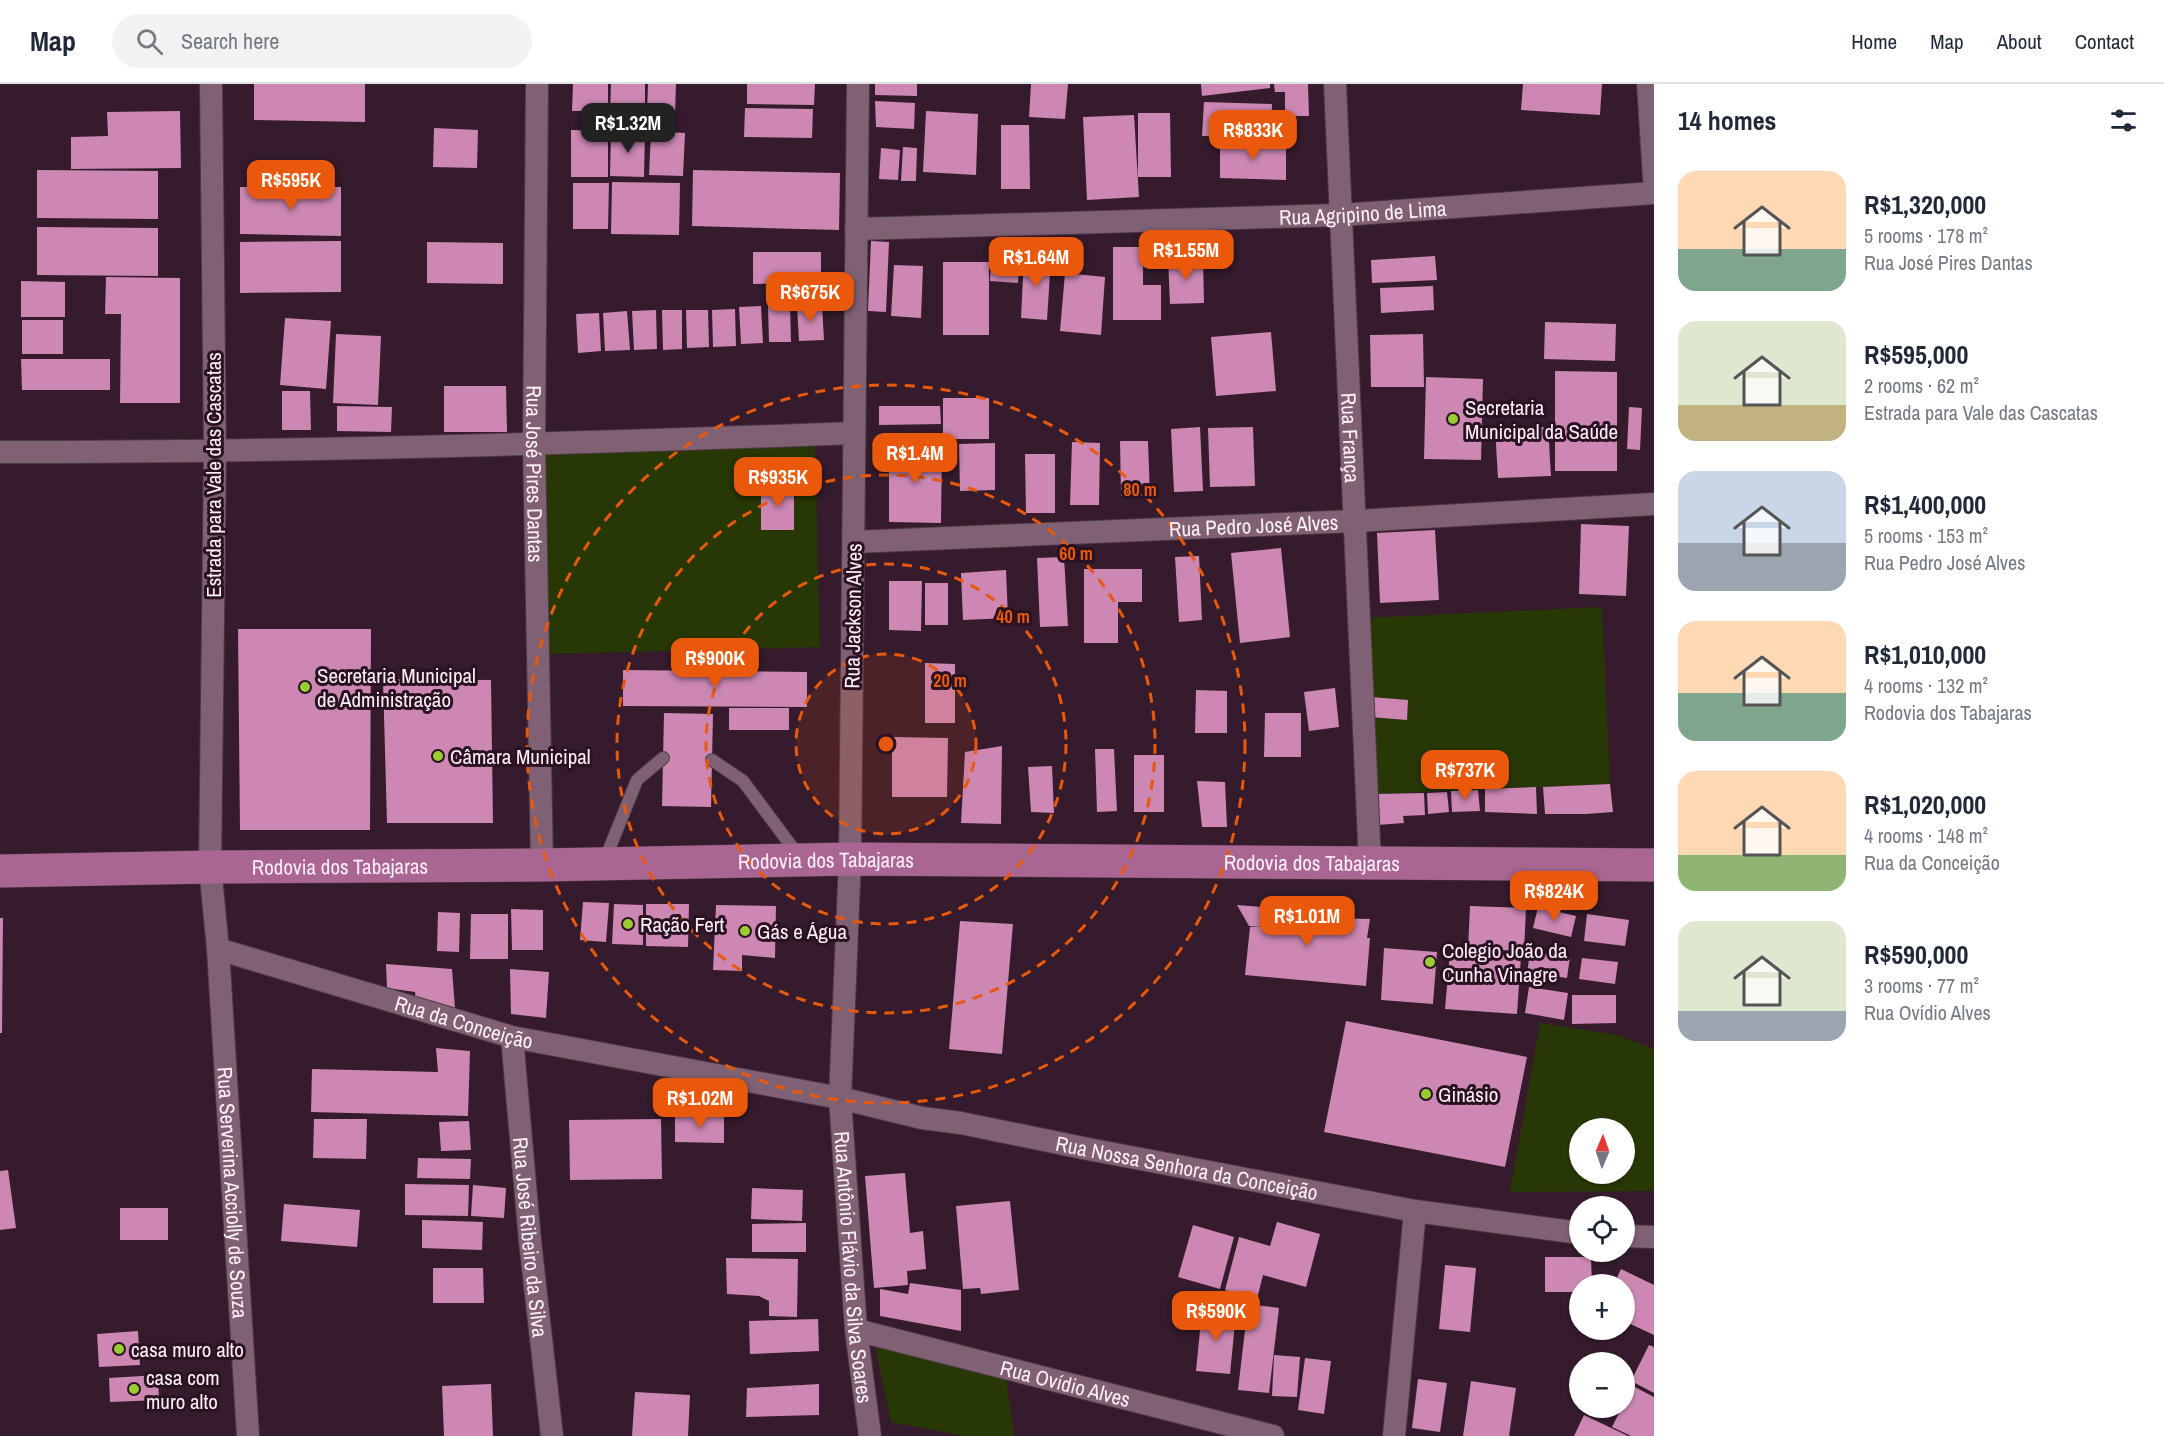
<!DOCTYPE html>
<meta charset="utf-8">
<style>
body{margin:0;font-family:"Archivo Narrow",sans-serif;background:#f2f2f3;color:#1f2937;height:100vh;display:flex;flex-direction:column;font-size:22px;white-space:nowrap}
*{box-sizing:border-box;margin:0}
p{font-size:20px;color:#747a83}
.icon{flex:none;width:33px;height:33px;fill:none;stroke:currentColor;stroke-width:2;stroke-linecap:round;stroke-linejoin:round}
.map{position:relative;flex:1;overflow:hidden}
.panel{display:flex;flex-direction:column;background:#fff;width:510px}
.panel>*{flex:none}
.needle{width:39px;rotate:2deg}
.fabs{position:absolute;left:1569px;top:1034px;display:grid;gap:12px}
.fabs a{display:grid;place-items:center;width:66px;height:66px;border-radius:50%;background:#fff;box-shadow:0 2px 4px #0004;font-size:30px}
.price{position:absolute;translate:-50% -51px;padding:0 14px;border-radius:12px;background:#ea580c;color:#fff;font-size:20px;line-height:39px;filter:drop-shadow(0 2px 3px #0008)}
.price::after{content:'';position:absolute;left:50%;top:36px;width:18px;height:14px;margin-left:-9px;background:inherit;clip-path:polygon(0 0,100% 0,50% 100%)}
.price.selected{background:#222;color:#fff}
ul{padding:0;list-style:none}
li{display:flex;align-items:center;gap:18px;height:150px;padding:0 24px}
li span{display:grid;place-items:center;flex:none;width:168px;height:120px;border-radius:18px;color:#555}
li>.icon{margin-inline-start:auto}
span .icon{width:72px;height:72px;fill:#fffc;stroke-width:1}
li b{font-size:26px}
h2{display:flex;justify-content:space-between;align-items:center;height:72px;padding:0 24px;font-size:26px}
header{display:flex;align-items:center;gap:36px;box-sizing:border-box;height:84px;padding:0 30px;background:#fff;border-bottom:2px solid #e0e1e3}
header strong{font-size:28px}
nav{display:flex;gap:33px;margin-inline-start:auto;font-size:21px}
.search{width:420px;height:54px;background:#f2f2f3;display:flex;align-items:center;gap:15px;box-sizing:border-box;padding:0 21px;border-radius:33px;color:#747a83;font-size:22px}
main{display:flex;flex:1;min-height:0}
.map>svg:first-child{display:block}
.green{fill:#283804;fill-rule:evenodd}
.building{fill:#cc87b3}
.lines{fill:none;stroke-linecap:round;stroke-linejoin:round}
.service-casing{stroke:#4d3846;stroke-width:14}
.minor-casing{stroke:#4d3846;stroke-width:24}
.primary-casing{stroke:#4d3846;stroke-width:34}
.service{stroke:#806174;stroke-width:12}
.minor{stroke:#806174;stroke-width:22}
.primary{stroke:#aa6693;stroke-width:33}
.ring{fill:none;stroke:#e8590c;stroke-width:3;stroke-dasharray:10 8}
.poi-dot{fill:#9bcb33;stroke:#2a1222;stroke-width:2}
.labels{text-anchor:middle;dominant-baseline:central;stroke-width:6;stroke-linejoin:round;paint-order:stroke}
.street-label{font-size:21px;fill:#ffedf7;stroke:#2a1222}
.poi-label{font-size:21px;fill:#ffedf7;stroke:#2a1222;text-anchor:start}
.centre{fill:#e8590c;stroke:#2a1222;stroke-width:3}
.ring-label{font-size:18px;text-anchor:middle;font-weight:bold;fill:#e8590c;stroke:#2a1222;stroke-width:6;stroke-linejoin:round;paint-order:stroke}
</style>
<header>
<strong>Map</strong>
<div class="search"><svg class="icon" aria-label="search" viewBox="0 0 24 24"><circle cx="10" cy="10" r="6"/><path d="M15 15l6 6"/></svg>Search here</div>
<nav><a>Home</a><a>Map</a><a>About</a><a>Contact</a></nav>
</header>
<main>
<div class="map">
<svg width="1654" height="1352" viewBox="0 0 1654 1352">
<rect width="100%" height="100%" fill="#351b2c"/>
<g class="green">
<path d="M815,359L820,563L546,570L542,366Z"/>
<path d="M1602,523L1610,700L1375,710L1367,534Z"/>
<path d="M1540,939L1617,951L1654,965V1107L1510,1108ZM1580,1044H1624V1089H1580Z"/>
<path d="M874,1256L1005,1287L1014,1352H965L891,1338Z"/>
</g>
<g class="building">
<path d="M254,0H365V38L254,36Z"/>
<path d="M573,0H608V27H572Z"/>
<path d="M611,0H645V31L610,30Z"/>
<path d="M648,0H676L675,31L647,30Z"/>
<path d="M747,0H815L814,21L747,20Z"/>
<path d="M875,0H917V12L875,11Z"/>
<path d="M1031,0H1068L1065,35L1029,33Z"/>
<path d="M1201,0H1270V4L1202,12Z"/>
<path d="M1274,0H1308L1309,32H1285V8H1275Z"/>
<path d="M1523,0H1602L1600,31L1521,26Z"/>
<path d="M875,17L915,19L914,45L876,43Z"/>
<path d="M1204,18L1272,20L1271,54L1202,52Z"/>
<path d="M745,24L813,25L812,54L744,53Z"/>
<path d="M180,27L181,84L71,85V53L108,52L107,28Z"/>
<path d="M926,27L978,30L976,91L923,88Z"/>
<path d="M1138,29H1170L1171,93H1138Z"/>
<path d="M1134,31L1139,113L1087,116L1083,33Z"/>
<path d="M1001,41H1029L1030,105H1001Z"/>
<path d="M434,44L478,46L477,84L433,83Z"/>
<path d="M571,46L608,47V93H571Z"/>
<path d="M611,46L645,47L644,93L610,92Z"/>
<path d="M651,47L685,49L683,92L649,91Z"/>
<path d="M1220,58L1286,60V96L1220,94Z"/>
<path d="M903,63L917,64L916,97H901Z"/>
<path d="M881,64L900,66L898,96L879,95Z"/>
<path d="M37,86L158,87V135L37,134Z"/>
<path d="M693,86L840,89L839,146L692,142Z"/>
<path d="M612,98L680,99L679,151L611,150Z"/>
<path d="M573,99H609L608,145H573Z"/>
<path d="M240,103H341V152L240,150Z"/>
<path d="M37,143L158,144V192L37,191Z"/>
<path d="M341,157V208L240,209V158Z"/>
<path d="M871,157L889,158L886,228L868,227Z"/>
<path d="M427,158L503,159V200L427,199Z"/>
<path d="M1113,163H1143V201H1161V236H1113Z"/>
<path d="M992,165L1020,166L1018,199L990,197Z"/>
<path d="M753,168H821V199L753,200Z"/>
<path d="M1024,172L1051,174L1047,236L1021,234Z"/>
<path d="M1435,172L1437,196L1372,199L1371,176Z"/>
<path d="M1168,174H1203L1204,219L1170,220Z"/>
<rect x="943" y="178" width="46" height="73"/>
<path d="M894,181L923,182L921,234L891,232Z"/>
<path d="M1065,189L1105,193L1101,251L1060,247Z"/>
<path d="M106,193L180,194V319H120L121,230H105Z"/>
<path d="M21,197L65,198V233H21Z"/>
<path d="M1433,202L1434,226L1381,229L1380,204Z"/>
<path d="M790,221L791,258H769L768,222Z"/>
<path d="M822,221L824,256L799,257L797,222Z"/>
<path d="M761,222L763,259L741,260L739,223Z"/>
<path d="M735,225L736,262L713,263L712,226Z"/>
<path d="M656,226L657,265L634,266L632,227Z"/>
<path d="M662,226H682V265L663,266Z"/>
<path d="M686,226H708L709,263L687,264Z"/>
<path d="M627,227L630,266L605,267L603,229Z"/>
<path d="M599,229L601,267L578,269L576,230Z"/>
<path d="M285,234L331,237L326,305L280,301Z"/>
<rect x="22" y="236" width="41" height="34"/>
<path d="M1545,238L1616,240L1615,277L1544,275Z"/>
<path d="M1271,248L1276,307L1216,312L1211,253Z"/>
<path d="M336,250L381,252L378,321L333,319Z"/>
<path d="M1423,250L1424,303H1371L1370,251Z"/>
<path d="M21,275H110V306H22Z"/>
<path d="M1555,287L1617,288V387H1555Z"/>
<path d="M1426,293L1483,295L1481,376L1424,375Z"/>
<path d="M444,302H506L507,348H444Z"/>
<path d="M282,307H310L311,346H282Z"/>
<rect x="943" y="314" width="46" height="41"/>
<path d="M337,322L392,323L391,348L337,347Z"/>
<path d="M879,322H940L941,340L879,341Z"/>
<path d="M1629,323L1642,324L1640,366L1627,365Z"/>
<path d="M1200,343L1203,407L1174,408L1171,345Z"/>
<path d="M1253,343L1255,402L1210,403L1208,344Z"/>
<path d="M1548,343L1551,392L1498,394L1495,345Z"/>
<path d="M1120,357H1148L1150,412H1121Z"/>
<path d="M1072,358L1100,359L1099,421H1070Z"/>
<path d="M995,359V406L960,407L959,360Z"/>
<path d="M889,361H942L941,439L889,438Z"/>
<path d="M1025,370H1055V429H1026Z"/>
<rect x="761" y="402" width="33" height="44"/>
<path d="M1581,440L1629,442L1626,512L1579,510Z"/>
<path d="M1435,446L1439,516L1380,519L1377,449Z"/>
<path d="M1281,464L1290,553L1240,559L1231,469Z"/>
<path d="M1199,472L1202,536L1179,538L1175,473Z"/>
<path d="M1064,473L1068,542L1040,543L1037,474Z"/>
<path d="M1084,485H1142V518H1118V559H1084Z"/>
<path d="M1006,486L1008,534L963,536L961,489Z"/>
<path d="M889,497H922L921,547L889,546Z"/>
<rect x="925" y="499" width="23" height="42"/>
<path d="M238,545H371L370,746H240Z"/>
<path d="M925,579L955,580V639H925Z"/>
<path d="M623,586L807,588V623L623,622Z"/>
<path d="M383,595L491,596L493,739H387Z"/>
<path d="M1335,604L1339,643L1309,647L1304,608Z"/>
<path d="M1196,606L1227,607V649H1195Z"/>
<path d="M1371,613L1408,616L1407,636L1370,633Z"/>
<rect x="729" y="624" width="60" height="22"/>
<path d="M664,629L713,630L711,723L662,722Z"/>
<path d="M1265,629H1301V673H1264Z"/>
<path d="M892,653L948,654L947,713H892Z"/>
<path d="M1002,662L1001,740L961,739L965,668Z"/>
<path d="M1095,665H1114L1117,727L1097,728Z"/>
<rect x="1134" y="671" width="30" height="57"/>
<path d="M1052,682L1054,729L1031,728L1028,683Z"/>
<path d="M1197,697L1225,698L1227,743H1202Z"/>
<path d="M1610,700L1613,728L1586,730H1545L1543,703Z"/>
<path d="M1536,703L1537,730L1485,728V705Z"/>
<path d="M1478,706L1480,727L1452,728L1451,707Z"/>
<path d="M1447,708L1449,728L1428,730L1427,709Z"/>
<path d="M1424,709L1425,731L1403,732L1404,739L1377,741L1375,710Z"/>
<path d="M583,818L609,819L606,858L580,856Z"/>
<path d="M614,820L643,821V861L612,860Z"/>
<path d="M646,820H689L688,863L646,862Z"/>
<path d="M716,821L776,822L775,874L742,871V887L713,886Z"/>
<path d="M1237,821L1287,825L1286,833L1370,835L1367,854H1370L1366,902L1245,891L1250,843H1261L1249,842Z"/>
<path d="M1470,822L1526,824L1524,867L1468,865Z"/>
<path d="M1538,823L1576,832L1571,853L1533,844Z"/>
<path d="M511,825L543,826V866H512Z"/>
<path d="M438,828L460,829L459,868L437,867Z"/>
<path d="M471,830H508V875H470Z"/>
<path d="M1587,830L1629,836L1625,862L1584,857Z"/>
<path d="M0,834H3L2,949H0Z"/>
<path d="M960,837L1013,840L1002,970L949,965Z"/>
<path d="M1384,864L1437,868L1433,920L1381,916Z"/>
<path d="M1450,867L1521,872L1517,930L1445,925Z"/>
<path d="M1530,868L1570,873L1567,894L1527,889Z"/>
<path d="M1582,874L1618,878L1615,900L1579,895Z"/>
<path d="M386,880L452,885L455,924L416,916L415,908L387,904Z"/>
<path d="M510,885L549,888L546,934L511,930Z"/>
<path d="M1529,903L1568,909L1564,936L1525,929Z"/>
<path d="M1572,911H1616V939L1572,940Z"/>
<path d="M1346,937L1527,973L1505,1083L1324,1048Z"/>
<path d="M436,964L470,967L468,1032L311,1028L312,985L438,988Z"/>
<path d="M675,1032H724V1059L675,1058Z"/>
<path d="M314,1035H367L366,1075L313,1074Z"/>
<path d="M661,1035L662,1095L570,1096L569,1036Z"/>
<path d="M469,1037L471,1066L441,1067L439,1038Z"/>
<path d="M418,1074L471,1075L470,1095L417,1094Z"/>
<path d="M8,1086L16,1144L0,1146V1087Z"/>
<path d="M905,1089L910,1149L923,1147L926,1185L907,1187L908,1201L874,1204L865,1092Z"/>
<path d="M405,1100L469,1101L468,1132L405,1131Z"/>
<path d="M473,1101L506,1104L504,1134L471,1132Z"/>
<path d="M752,1104L803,1106L802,1137L751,1135Z"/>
<path d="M1010,1117L1019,1206L981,1210L980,1204L963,1205L956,1122Z"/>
<path d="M284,1120L360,1126L357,1163L281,1157Z"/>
<rect x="120" y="1124" width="48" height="32"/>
<path d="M422,1136L483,1138L482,1166L422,1164Z"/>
<path d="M1277,1138L1320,1150L1306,1203L1263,1191L1257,1215L1225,1206L1239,1153L1270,1162Z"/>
<path d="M806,1139V1168H752V1140Z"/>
<path d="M1193,1141L1234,1153L1220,1205L1178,1193Z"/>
<path d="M1545,1173H1591L1592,1200H1580V1208H1545Z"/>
<path d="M726,1174L798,1175L797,1233L769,1232V1217L759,1212L727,1210Z"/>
<path d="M1445,1181L1476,1184L1470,1248L1439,1245Z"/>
<path d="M433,1184H483L484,1219H433Z"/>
<path d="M1621,1185L1654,1201V1251L1624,1237V1200H1614Z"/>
<path d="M910,1199L961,1206V1247L880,1232V1205L908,1210Z"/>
<path d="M1248,1220L1279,1224L1269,1309L1238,1306Z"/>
<path d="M1202,1226L1236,1229L1230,1290L1196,1287Z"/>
<path d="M818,1235L819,1267L750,1270L749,1237Z"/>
<path d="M138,1247L140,1281L99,1283L97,1250Z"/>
<path d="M1649,1261L1654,1263V1309L1631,1297Z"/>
<path d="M1274,1271L1300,1273L1297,1313L1272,1312Z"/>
<path d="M1305,1274L1331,1277L1324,1330L1298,1326Z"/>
<path d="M158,1291L159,1316L110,1318L109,1294Z"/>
<path d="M1418,1295L1447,1299L1440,1348L1412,1344Z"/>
<path d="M1471,1297L1516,1304L1509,1352H1463Z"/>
<path d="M491,1300L493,1352H444L442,1302Z"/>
<path d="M819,1300V1331L746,1333L747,1304Z"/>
<path d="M1633,1302L1654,1313V1352H1631L1612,1343L1622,1323H1624V1319Z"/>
<path d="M635,1308L690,1311L688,1352H632Z"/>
<path d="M1584,1331L1628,1352H1574Z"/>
</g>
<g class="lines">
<defs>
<g id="service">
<path d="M712,676L743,697L798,771"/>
<path d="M604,778L637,696L663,674"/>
</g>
<g id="minor">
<path id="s1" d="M211,0L215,368L210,783L218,865L512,953L840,1014L922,1034L961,1039L1088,1065L1415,1127L1580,1149"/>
<path id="s2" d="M537,0L534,361L542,781"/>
<path id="s3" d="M858,0L850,775L840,1014L856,1246L870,1352"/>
<path id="s4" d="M1335,0L1370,779"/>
<path d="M1648,0L1654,94"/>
<path id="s5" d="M856,145L1341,131L1654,109"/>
<path d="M0,368C285,368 570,360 854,349"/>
<path id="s6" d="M854,458L1355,437L1654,420"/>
<path id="s7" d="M218,865L248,1352"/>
<path id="s8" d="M512,953L530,1157L552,1352"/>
<path d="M1624,1152L1654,1153"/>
<path id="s9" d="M856,1246L1273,1352"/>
<path d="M1394,1352L1415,1127"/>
</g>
<g id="primary">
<path id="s10" d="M0,787L210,783L542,781L850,775L1654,781"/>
</g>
</defs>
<use href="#service" class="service-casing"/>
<use href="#minor" class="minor-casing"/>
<use href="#primary" class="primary-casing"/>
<use href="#service" class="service"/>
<use href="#minor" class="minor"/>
<use href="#primary" class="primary"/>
</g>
<circle cx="886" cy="660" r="90" fill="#e8590c" fill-opacity=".12"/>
<g class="ring">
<circle cx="886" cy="660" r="90"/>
<circle cx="886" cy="660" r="180"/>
<circle cx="886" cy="660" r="269"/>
<circle cx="886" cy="660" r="359"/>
</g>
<g class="poi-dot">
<circle cx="1453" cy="335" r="6"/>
<circle cx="305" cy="603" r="6"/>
<circle cx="438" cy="672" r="6"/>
<circle cx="628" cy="840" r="6"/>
<circle cx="745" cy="847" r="6"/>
<circle cx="1430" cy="878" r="6"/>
<circle cx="1426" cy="1010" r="6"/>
<circle cx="119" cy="1265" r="6"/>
<circle cx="134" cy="1305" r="6"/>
</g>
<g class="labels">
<g class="street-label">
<text stroke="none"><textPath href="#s5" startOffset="507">Rua Agripino de Lima</textPath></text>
<text stroke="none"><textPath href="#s4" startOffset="354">Rua França</textPath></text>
<text stroke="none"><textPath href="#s2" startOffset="390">Rua José Pires Dantas</textPath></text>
<text transform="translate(213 391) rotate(-90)">Estrada para Vale das Cascatas</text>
<text stroke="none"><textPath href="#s6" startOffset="400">Rua Pedro José Alves</textPath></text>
<text transform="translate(853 532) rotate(-89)">Rua Jackson Alves</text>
<text stroke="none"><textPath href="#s10" startOffset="826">Rodovia dos Tabajaras</textPath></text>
<text stroke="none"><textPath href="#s10" startOffset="1312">Rodovia dos Tabajaras</textPath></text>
<text stroke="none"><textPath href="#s10" startOffset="340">Rodovia dos Tabajaras</textPath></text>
<text stroke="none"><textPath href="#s1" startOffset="1122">Rua da Conceição</textPath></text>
<text stroke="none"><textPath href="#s1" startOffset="1860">Rua Nossa Senhora da Conceição</textPath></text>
<text stroke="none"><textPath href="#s7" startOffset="244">Rua Serverina Acciolly de Souza</textPath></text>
<text stroke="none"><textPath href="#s8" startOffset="201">Rua José Ribeiro da Silva</textPath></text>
<text stroke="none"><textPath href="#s3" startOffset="1184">Rua Antônio Flávio da Silva Soares</textPath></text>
<text stroke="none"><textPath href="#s9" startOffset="216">Rua Ovídio Alves</textPath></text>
</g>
<g class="poi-label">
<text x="1465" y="323">Secretaria<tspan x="1465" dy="24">Municipal da Saúde</tspan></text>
<text x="317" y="591">Secretaria Municipal<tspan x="317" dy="24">de Administração</tspan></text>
<text x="450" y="672">Câmara Municipal</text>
<text x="640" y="840">Ração Fert</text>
<text x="757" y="847">Gás e Água</text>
<text x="1442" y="866">Colegio João da<tspan x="1442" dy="24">Cunha Vinagre</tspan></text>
<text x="1438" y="1010">Ginásio</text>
<text x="131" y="1265">casa muro alto</text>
<text x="146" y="1293">casa com<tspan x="146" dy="24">muro alto</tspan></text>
</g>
</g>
<circle cx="886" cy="660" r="9" class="centre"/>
<g class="ring-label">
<text x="1140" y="412">80 m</text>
<text x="1076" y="476">60 m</text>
<text x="1013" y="539">40 m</text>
<text x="950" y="603">20 m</text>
</g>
</svg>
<div class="fabs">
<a><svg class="needle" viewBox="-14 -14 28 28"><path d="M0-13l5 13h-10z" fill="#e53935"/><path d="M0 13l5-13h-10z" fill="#747a83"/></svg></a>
<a><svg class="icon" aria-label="locate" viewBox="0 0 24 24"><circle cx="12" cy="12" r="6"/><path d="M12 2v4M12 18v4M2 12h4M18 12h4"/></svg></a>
<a>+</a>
<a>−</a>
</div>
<b class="price selected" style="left:628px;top:70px">R$1.32M</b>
<b class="price" style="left:1253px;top:77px">R$833K</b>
<b class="price" style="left:291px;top:127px">R$595K</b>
<b class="price" style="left:1186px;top:197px">R$1.55M</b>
<b class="price" style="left:1036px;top:204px">R$1.64M</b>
<b class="price" style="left:810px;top:239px">R$675K</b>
<b class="price" style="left:915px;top:400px">R$1.4M</b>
<b class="price" style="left:778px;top:424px">R$935K</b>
<b class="price" style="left:715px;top:605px">R$900K</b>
<b class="price" style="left:1465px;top:717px">R$737K</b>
<b class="price" style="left:1554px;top:838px">R$824K</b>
<b class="price" style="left:1307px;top:863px">R$1.01M</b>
<b class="price" style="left:700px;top:1045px">R$1.02M</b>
<b class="price" style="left:1216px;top:1258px">R$590K</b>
</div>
<section class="panel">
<h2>14 homes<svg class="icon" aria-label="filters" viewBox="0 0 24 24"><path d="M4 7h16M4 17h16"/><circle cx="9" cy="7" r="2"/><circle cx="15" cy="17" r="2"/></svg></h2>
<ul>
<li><span style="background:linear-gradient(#ffd9b3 65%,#7fa58c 0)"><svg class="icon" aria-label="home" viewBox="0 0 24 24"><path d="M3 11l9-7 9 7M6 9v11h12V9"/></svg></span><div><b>R$1,320,000</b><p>5 rooms · 178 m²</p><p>Rua José Pires Dantas</p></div></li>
<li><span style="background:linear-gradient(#dfe7d0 70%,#c2b280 0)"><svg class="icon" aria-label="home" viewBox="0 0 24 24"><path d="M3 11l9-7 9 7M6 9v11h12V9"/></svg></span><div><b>R$595,000</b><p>2 rooms · 62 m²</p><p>Estrada para Vale das Cascatas</p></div></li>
<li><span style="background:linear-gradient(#c9d6e8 60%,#9aa5b1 0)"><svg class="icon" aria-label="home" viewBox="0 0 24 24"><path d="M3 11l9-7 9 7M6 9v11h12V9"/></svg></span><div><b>R$1,400,000</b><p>5 rooms · 153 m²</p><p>Rua Pedro José Alves</p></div></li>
<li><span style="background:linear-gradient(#ffd9b3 60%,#7fa58c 0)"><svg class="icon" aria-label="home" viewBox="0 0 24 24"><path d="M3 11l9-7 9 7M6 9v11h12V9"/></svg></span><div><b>R$1,010,000</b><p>4 rooms · 132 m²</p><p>Rodovia dos Tabajaras</p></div></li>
<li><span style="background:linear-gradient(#ffd9b3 70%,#8fb573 0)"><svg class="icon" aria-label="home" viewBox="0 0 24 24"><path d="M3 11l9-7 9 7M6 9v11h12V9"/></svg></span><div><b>R$1,020,000</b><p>4 rooms · 148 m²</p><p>Rua da Conceição</p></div></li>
<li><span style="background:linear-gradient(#dfe7d0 75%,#9aa5b1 0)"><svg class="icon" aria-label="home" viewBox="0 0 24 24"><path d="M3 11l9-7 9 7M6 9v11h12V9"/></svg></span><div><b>R$590,000</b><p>3 rooms · 77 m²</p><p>Rua Ovídio Alves</p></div></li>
</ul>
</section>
</main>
